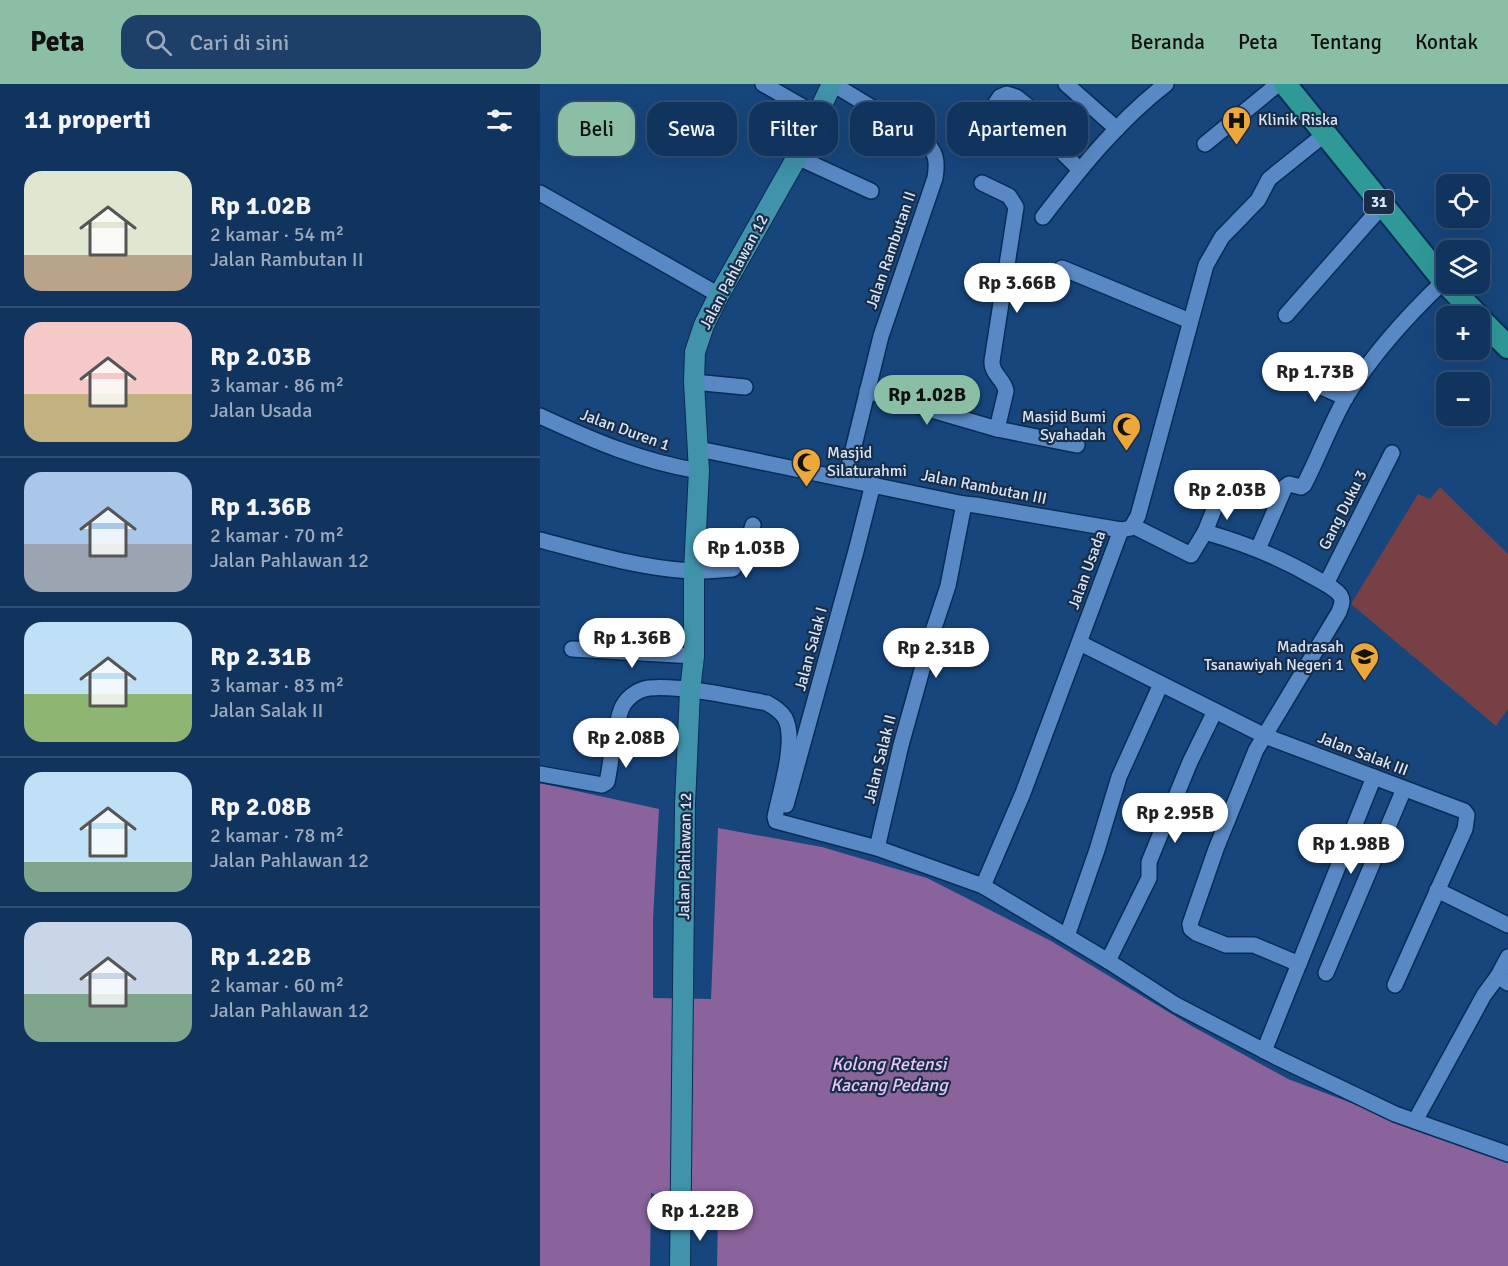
<!DOCTYPE html>
<html lang="id">
<meta charset="utf-8">
<style>
body{margin:0;font-family:Signika,sans-serif;background:#1e3f67;color:#f1f3f6;height:100vh;display:flex;flex-direction:column;font-size:22px;white-space:nowrap}
*{box-sizing:border-box;margin:0}
p{font-size:20px;color:#9caabc}
.icon{flex:none;width:33px;height:33px;fill:none;stroke:currentColor;stroke-width:2;stroke-linecap:round;stroke-linejoin:round}
.map{position:relative;flex:1;overflow:hidden}
.side{display:flex;flex-direction:column;background:#11345e;width:540px}
.side>*{flex:none}
.guide{position:absolute;left:18px;top:18px;width:570px;height:54px;display:flex;gap:12px}
.controls{position:absolute;left:896px;top:90px;display:grid;gap:12px}
.controls a{display:grid;place-items:center;width:54px;height:54px;border-radius:12px;background:#11345e;box-shadow:0 6px 24px #0002,0 0 0 2px #304f73;font-size:30px}
.price{position:absolute;translate:-50% -51px;padding:0 14px;border-radius:21px;background:#fff;color:#222;font-size:20px;line-height:39px;filter:drop-shadow(0 2px 3px #0008)}
.price::after{content:'';position:absolute;left:50%;top:36px;width:18px;height:14px;margin-left:-9px;background:inherit;clip-path:polygon(0 0,100% 0,50% 100%)}
.price.active{background:#8abfa5;color:#111}
ul{padding:0;list-style:none}
li{display:flex;align-items:center;gap:18px;height:150px;padding:0 24px}
li+li{border-top:2px solid #304f73}
li span{display:grid;place-items:center;flex:none;width:168px;height:120px;border-radius:18px;color:#555}
li>.icon{margin-inline-start:auto}
span .icon{width:72px;height:72px;fill:#fffc;stroke-width:1}
li b{font-size:26px}
h2{display:flex;justify-content:space-between;align-items:center;height:72px;padding:0 24px;font-size:26px}
.pill{padding:0 21px;border-radius:18px;background:#11345e;box-shadow:0 6px 24px #0002,0 0 0 2px #304f73;font-size:21px;line-height:54px}
.pill.active{background:#8abfa5;color:#111}
header{display:flex;align-items:center;gap:36px;box-sizing:border-box;height:84px;padding:0 30px;background:#8abfa5;color:#111}
header strong{font-size:28px}
nav{display:flex;gap:33px;margin-inline-start:auto;font-size:21px}
.search{width:420px;height:54px;background:#1e3f67;display:flex;align-items:center;gap:15px;box-sizing:border-box;padding:0 21px;border-radius:18px;color:#9caabc;font-size:22px}
main{display:flex;flex:1;min-height:0}
.map>svg:first-child{display:block}
.green{fill:#764045}
.water{fill:#8a629c}
.lines{fill:none;stroke-linecap:round;stroke-linejoin:round}
.minor-casing{stroke:#082c55;stroke-width:18}
.major-casing{stroke:#082c55;stroke-width:22}
.highway-casing{stroke:#082c55;stroke-width:26}
.minor{stroke:#5989c5;stroke-width:15}
.major{stroke:#4093aa;stroke-width:20}
.highway{stroke:#2f9998;stroke-width:22}
.labels{text-anchor:middle;dominant-baseline:central;stroke-width:4.5;stroke-linejoin:round;paint-order:stroke}
.shield{fill:#192d46;stroke:#9daec3;stroke-width:1.5}
.shield-label{font-size:15px;font-weight:bold;fill:#d6e5f9}
.poi-label{font-size:16px;fill:#d6e5f9;stroke:#192d46;text-anchor:start}
.street-label{font-size:16px;fill:#d6e5f9;stroke:#192d46}
.water-label{font-size:18px;font-style:italic;fill:#e7c5f7;stroke:#192d46}
</style>
<header>
<strong>Peta</strong>
<div class="search"><svg class="icon" aria-label="search" viewBox="0 0 24 24"><circle cx="10" cy="10" r="6"/><path d="M15 15l6 6"/></svg>Cari di sini</div>
<nav><a>Beranda</a><a>Peta</a><a>Tentang</a><a>Kontak</a></nav>
</header>
<main>
<section class="side">
<h2>11 properti<svg class="icon" aria-label="filters" viewBox="0 0 24 24"><path d="M4 7h16M4 17h16"/><circle cx="9" cy="7" r="2"/><circle cx="15" cy="17" r="2"/></svg></h2>
<ul>
<li><span style="background:linear-gradient(#dfe7d0 70%,#b9a48a 0)"><svg class="icon" aria-label="home" viewBox="0 0 24 24"><path d="M3 11l9-7 9 7M6 9v11h12V9"/></svg></span><div><b>Rp 1.02B</b><p>2 kamar · 54 m²</p><p>Jalan Rambutan II</p></div></li>
<li><span style="background:linear-gradient(#f6c9c9 60%,#c2b280 0)"><svg class="icon" aria-label="home" viewBox="0 0 24 24"><path d="M3 11l9-7 9 7M6 9v11h12V9"/></svg></span><div><b>Rp 2.03B</b><p>3 kamar · 86 m²</p><p>Jalan Usada</p></div></li>
<li><span style="background:linear-gradient(#a9c7e8 60%,#9aa5b1 0)"><svg class="icon" aria-label="home" viewBox="0 0 24 24"><path d="M3 11l9-7 9 7M6 9v11h12V9"/></svg></span><div><b>Rp 1.36B</b><p>2 kamar · 70 m²</p><p>Jalan Pahlawan 12</p></div></li>
<li><span style="background:linear-gradient(#bfe0f5 60%,#8fb573 0)"><svg class="icon" aria-label="home" viewBox="0 0 24 24"><path d="M3 11l9-7 9 7M6 9v11h12V9"/></svg></span><div><b>Rp 2.31B</b><p>3 kamar · 83 m²</p><p>Jalan Salak II</p></div></li>
<li><span style="background:linear-gradient(#bfe0f5 75%,#7fa58c 0)"><svg class="icon" aria-label="home" viewBox="0 0 24 24"><path d="M3 11l9-7 9 7M6 9v11h12V9"/></svg></span><div><b>Rp 2.08B</b><p>2 kamar · 78 m²</p><p>Jalan Pahlawan 12</p></div></li>
<li><span style="background:linear-gradient(#c9d6e8 60%,#7fa58c 0)"><svg class="icon" aria-label="home" viewBox="0 0 24 24"><path d="M3 11l9-7 9 7M6 9v11h12V9"/></svg></span><div><b>Rp 1.22B</b><p>2 kamar · 60 m²</p><p>Jalan Pahlawan 12</p></div></li>
</ul>
</section>
<div class="map">
<svg width="968" height="1182" viewBox="0 0 968 1182">
<rect width="100%" height="100%" fill="#17467d"/>
<path class="green" d="M900,403L968,470V625L956,642L811,520L878,410L890,415Z"/>
<path class="water" d="M0,699L119,725L113,835V914L171,915L178,744L282,763L387,794L511,857L650,941L748,995L968,1078V1182H177L178,1131L111,1109L110,1182H0Z"/>
<g class="lines">
<defs>
<g id="minor">
<path d="M223,0L277,31"/>
<path d="M293,0L382,54C396,67 398,76 395,94L341,252L306,394"/>
<path d="M526,0L577,45"/>
<path d="M446,34L460,13L467,10L476,13L505,36L516,62L540,86"/>
<path d="M665,60L738,0"/>
<path d="M257,73L331,107"/>
<path d="M442,99L469,112L476,123L452,277C451,290 464,295 466,307L457,345L537,361"/>
<path d="M0,109L179,211"/>
<path d="M503,133C540,85 578,37 626,0"/>
<path d="M522,184L650,237"/>
<path d="M746,231L842,122"/>
<path d="M758,293L806,314"/>
<path d="M154,298L205,303"/>
<path d="M327,307L457,345"/>
<path d="M0,332C54,357 100,377 159,387"/>
<path d="M159,365L424,420L435,421L581,446"/>
<path d="M593,442L651,471L665,448C704,459 742,474 777,495C784,499 795,504 800,511C804,517 801,522 799,528L716,666L676,765L650,840L651,845L656,849L686,861H714L759,880"/>
<path d="M665,448L679,413"/>
<path d="M0,456C49,469 100,484 151,487C165,488 179,486 193,485L203,471L213,441"/>
<path d="M718,465L745,403L749,400L761,403L764,401C779,372 790,341 806,313C833,270 867,232 904,197"/>
<path d="M786,500L852,369"/>
<path d="M540,559L725,652L924,727L927,731L925,745L855,901"/>
<path d="M32,565L154,572"/>
<path d="M0,690L62,701L67,698C72,675 73,649 81,626C85,615 96,606 109,604C143,601 193,613 227,619C234,623 241,627 245,634C257,656 240,708 235,733L236,737L337,764L443,802L568,877L636,921L738,974L855,1030L968,1070"/>
<path d="M246,721L316,467L333,400"/>
<path d="M337,764L361,661L392,550L408,502L424,420"/>
<path d="M443,802L483,709L581,446L591,444L598,432L666,181L682,153L718,116L729,95L785,50"/>
<path d="M897,806L968,841"/>
<path d="M527,852L557,766L579,693L621,600"/>
<path d="M568,877L609,794V778L650,678L675,627"/>
<path d="M786,889L864,705"/>
<path d="M958,892L968,873"/>
<path d="M724,967L834,693"/>
<path d="M875,1037L944,911L958,892L968,899"/>
</g>
<path id="major" d="M140,1182L145,720L150,607L154,572V487L159,387L154,298L155,268L164,241L179,211L257,73L292,0"/>
<g id="highway">
<path d="M745,0L904,197L938,232"/>
<path d="M939,234L968,263"/>
</g>
</defs>
<use href="#minor" class="minor-casing"/>
<use href="#major" class="major-casing"/>
<use href="#highway" class="highway-casing"/>
<use href="#minor" class="minor"/>
<use href="#major" class="major"/>
<use href="#highway" class="highway"/>
</g>
<defs>
<symbol id="hospital-pin" viewBox="-11 -11 22 30"><path d="M0 17L-7.5 6A9.5 9.5 0 1 1 7.5 6Z" fill="#eda83b" stroke="#192d46"/><path d="M-5-5h3v3.5h4V-5h3V5h-3V1.5h-4V5h-3Z" fill="#111"/></symbol>
<symbol id="mosque-pin" viewBox="-11 -11 22 30"><path d="M0 17L-7.5 6A9.5 9.5 0 1 1 7.5 6Z" fill="#eda83b" stroke="#192d46"/><path d="M3.5-4.9A6 6 0 1 0 3.5 4.9A5 5 0 1 1 3.5-4.9Z" fill="#111"/></symbol>
<symbol id="school-pin" viewBox="-11 -11 22 30"><path d="M0 17L-7.5 6A9.5 9.5 0 1 1 7.5 6Z" fill="#eda83b" stroke="#192d46"/><path d="M0-5L7-2L0 1L-7-2ZM-4 1L0 2.5L4 1V4Q0 6-4 4Z" fill="#111"/></symbol>
</defs>
<g fill-rule="evenodd">
<use href="#hospital-pin" x="680" y="20" width="33" height="45"/>
<use href="#mosque-pin" x="570" y="326" width="33" height="45"/>
<use href="#mosque-pin" x="250" y="362" width="33" height="45"/>
<use href="#school-pin" x="808" y="556" width="33" height="45"/>
</g>
<g class="labels">
<rect class="shield" x="824" y="106" width="30" height="24" rx="4.5"/>
<g class="shield-label">
<text x="839" y="118">31</text>
</g>
<g class="poi-label">
<text x="718" y="36">Klinik Riska</text>
<text x="566" y="333" text-anchor="end">Masjid Bumi<tspan x="566" dy="18">Syahadah</tspan></text>
<text x="287" y="369">Masjid<tspan x="287" dy="18">Silaturahmi</tspan></text>
<text x="804" y="563" text-anchor="end">Madrasah<tspan x="804" dy="18">Tsanawiyah Negeri 1</tspan></text>
</g>
<g class="street-label">
<text transform="translate(351 166) rotate(-71)">Jalan Rambutan II</text>
<text transform="translate(194 188) rotate(-62)">Jalan Pahlawan 12</text>
<text transform="translate(85 346) rotate(20)">Jalan Duren 1</text>
<text transform="translate(444 403) rotate(11)">Jalan Rambutan III</text>
<text transform="translate(803 426) rotate(-63)">Gang Duku 3</text>
<text transform="translate(547 486) rotate(-70)">Jalan Usada</text>
<text transform="translate(271 565) rotate(-75)">Jalan Salak I</text>
<text transform="translate(823 670) rotate(21)">Jalan Salak III</text>
<text transform="translate(340 675) rotate(-76)">Jalan Salak II</text>
<text transform="translate(145 772) rotate(-89)">Jalan Pahlawan 12</text>
</g>
<g class="water-label">
<text x="349" y="980">Kolong Retensi<tspan x="349" dy="21">Kacang Pedang</tspan></text>
</g>
</g>
</svg>
<div class="controls">
<a><svg class="icon" aria-label="locate" viewBox="0 0 24 24"><circle cx="12" cy="12" r="6"/><path d="M12 2v4M12 18v4M2 12h4M18 12h4"/></svg></a>
<a><svg class="icon" aria-label="layers" viewBox="0 0 24 24"><path d="M12 4l9 5-9 5-9-5zM3 14l9 5 9-5"/></svg></a>
<a>+</a>
<a>−</a>
</div>
<b class="price" style="left:477px;top:230px">Rp 3.66B</b>
<b class="price" style="left:775px;top:319px">Rp 1.73B</b>
<b class="price active" style="left:387px;top:342px">Rp 1.02B</b>
<b class="price" style="left:687px;top:437px">Rp 2.03B</b>
<b class="price" style="left:206px;top:495px">Rp 1.03B</b>
<b class="price" style="left:92px;top:585px">Rp 1.36B</b>
<b class="price" style="left:396px;top:595px">Rp 2.31B</b>
<b class="price" style="left:86px;top:685px">Rp 2.08B</b>
<b class="price" style="left:635px;top:760px">Rp 2.95B</b>
<b class="price" style="left:811px;top:791px">Rp 1.98B</b>
<b class="price" style="left:160px;top:1158px">Rp 1.22B</b>
<div class="guide">
<a class="pill active">Beli</a>
<a class="pill">Sewa</a>
<a class="pill">Filter</a>
<a class="pill">Baru</a>
<a class="pill">Apartemen</a>
</div>
</div>
</main>
